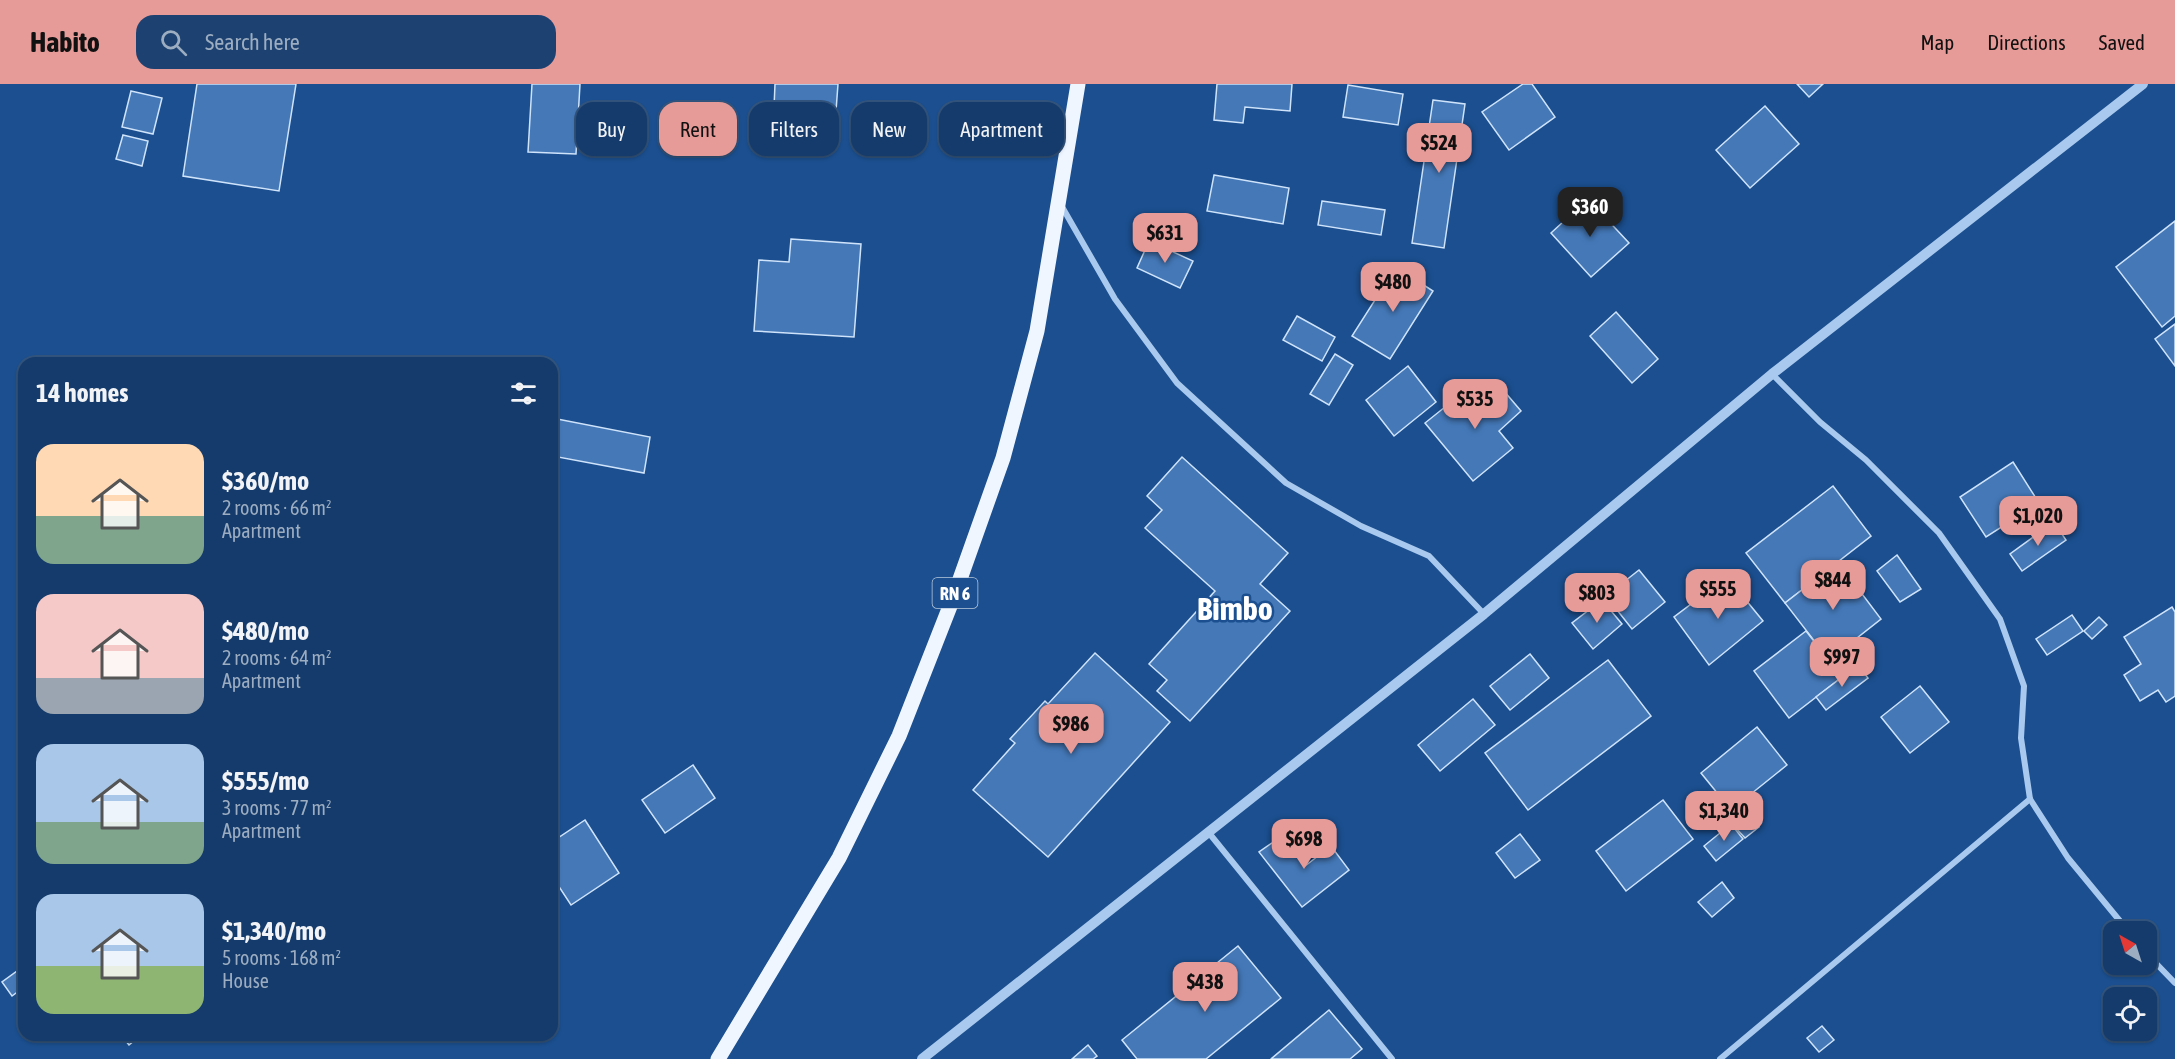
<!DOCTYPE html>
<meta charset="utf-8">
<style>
body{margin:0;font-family:"Asap Condensed",sans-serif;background:#1d4271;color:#f1f3f6;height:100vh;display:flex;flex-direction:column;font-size:22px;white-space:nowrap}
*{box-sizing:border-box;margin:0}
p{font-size:20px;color:#9dadc1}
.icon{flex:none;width:33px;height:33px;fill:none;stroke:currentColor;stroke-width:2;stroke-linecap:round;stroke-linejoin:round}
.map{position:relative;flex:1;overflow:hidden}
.sheet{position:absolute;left:18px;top:273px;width:540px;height:684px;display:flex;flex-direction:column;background:#143b6b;border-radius:18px;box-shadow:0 2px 4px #0004,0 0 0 2px #33557e}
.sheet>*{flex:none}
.banner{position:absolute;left:576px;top:18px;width:570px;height:54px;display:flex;gap:12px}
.needle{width:39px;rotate:321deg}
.controls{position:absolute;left:2103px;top:837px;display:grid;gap:12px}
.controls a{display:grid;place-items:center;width:54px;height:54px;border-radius:12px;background:#143b6b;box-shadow:0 2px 4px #0004,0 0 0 2px #33557e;font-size:30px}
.price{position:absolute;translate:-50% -51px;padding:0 14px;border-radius:12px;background:#e69b98;color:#111;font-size:20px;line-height:39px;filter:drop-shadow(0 2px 3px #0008)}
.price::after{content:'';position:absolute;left:50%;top:36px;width:18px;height:14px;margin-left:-9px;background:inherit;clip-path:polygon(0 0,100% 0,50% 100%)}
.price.selected{background:#222;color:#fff}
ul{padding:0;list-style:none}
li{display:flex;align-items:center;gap:18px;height:150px;padding:0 18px}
li span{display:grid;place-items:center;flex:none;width:168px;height:120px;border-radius:18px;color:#555}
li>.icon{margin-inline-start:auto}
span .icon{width:72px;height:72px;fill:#fffc;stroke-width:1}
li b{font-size:26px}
h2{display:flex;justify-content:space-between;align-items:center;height:72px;padding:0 18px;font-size:26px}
.chip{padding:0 21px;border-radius:18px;background:#143b6b;box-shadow:0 2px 4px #0004,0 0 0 2px #33557e;font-size:21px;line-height:54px}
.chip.selected{background:#e69b98;color:#111}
header{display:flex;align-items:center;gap:36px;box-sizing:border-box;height:84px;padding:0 30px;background:#e69b98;color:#111}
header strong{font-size:28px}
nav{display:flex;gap:33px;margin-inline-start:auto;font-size:21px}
.search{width:420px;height:54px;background:#1d4271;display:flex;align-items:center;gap:15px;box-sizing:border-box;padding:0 21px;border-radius:18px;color:#9dadc1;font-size:22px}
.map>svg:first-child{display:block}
.building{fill:#4478b7;stroke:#cfe3fa;stroke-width:1.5}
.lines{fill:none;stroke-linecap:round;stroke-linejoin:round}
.minor{stroke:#a9c9ee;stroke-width:6}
.tertiary{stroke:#a9c9ee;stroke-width:10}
.primary{stroke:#f0f6ff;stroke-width:15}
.labels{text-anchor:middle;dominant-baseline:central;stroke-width:5;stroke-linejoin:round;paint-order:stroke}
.shield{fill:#1b4f8f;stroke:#bbcadd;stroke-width:1.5}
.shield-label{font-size:18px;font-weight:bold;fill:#fff}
.town-label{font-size:32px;font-weight:bold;fill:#fff;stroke:#1b4f8f}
</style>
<header>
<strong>Habito</strong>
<div class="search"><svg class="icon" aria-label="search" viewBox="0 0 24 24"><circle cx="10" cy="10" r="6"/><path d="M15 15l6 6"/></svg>Search here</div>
<nav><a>Map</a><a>Directions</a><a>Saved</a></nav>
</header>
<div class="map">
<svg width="2175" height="975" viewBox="0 0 2175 975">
<rect width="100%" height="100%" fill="#1b4f8f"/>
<g class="building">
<path d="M197,0H296L279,107L183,92Z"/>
<path d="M532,0H580L576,70L528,68Z"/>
<path d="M775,0H838L836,27L774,24Z"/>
<path d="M1217,0H1292L1290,27L1245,23L1243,39L1214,36Z"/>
<path d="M1523,0H1532L1555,33L1509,66L1482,28Z"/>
<path d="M1797,0H1823L1809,13Z"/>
<path d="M1348,1L1403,10L1398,41L1343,33Z"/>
<path d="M131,7L162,14L153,50L122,43Z"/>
<path d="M1433,16L1465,20L1444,164L1412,159Z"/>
<path d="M1765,22L1799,60L1750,104L1716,66Z"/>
<path d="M123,51L148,57L142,82L116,75Z"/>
<path d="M1214,91L1289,104L1283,140L1207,127Z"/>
<path d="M1588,115L1629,159L1591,193L1551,149Z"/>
<path d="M1322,117L1385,126L1381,151L1318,141Z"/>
<path d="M2175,137V232L2162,243L2116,183Z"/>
<path d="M791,155L861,160L854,253L754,247L759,176L789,178Z"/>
<path d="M1149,157L1193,177L1180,204L1137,184Z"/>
<path d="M1396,183L1433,207L1390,275L1352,252Z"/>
<path d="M1616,228L1658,275L1632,299L1590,252Z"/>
<path d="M1297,232L1335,253L1322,277L1283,256Z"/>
<path d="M2175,240V282L2155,255Z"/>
<path d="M1335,270L1353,281L1329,321L1310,310Z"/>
<path d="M1408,282L1436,318L1394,352L1366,316Z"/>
<path d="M1498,300L1521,327L1499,347L1513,364L1473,397L1425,339L1465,307L1475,319Z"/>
<path d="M552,334L650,353L644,389L553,372L552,375Z"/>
<path d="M1182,373L1288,469L1260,500L1290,527L1190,637L1157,607L1167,596L1149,580L1215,507L1145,444L1162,426L1147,412Z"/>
<path d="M2013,378L2039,419L1986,453L1960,413Z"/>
<path d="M1833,402L1871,452L1785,519L1746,469Z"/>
<path d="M2054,438L2066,456L2022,487L2010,470Z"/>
<path d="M1897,471L1921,505L1900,518L1877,487Z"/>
<path d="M1838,478L1881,535L1829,576L1785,519Z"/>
<path d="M1639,486L1665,518L1632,545L1606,512Z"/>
<path d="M1727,493L1763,537L1709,581L1674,533Z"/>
<path d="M1602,516L1622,540L1593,565L1572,539Z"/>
<path d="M2172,523L2175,528V612L2166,618L2158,606L2140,617L2124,591L2141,580L2124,553Z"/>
<path d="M2072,531L2083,547L2047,571L2036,555Z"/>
<path d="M2099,533L2107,541L2092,555L2084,547Z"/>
<path d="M1806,547L1842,593L1789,634L1754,587Z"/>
<path d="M1095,569L1170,638L1048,773L973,706L1015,659L1010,655L1045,617L1048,620Z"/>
<path d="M1530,570L1549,594L1510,626L1490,602Z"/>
<path d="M1608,576L1651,632L1528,726L1485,669Z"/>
<path d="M1858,581L1868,594L1826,626L1816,613Z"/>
<path d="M1920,602L1949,638L1910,669L1881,633Z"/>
<path d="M1473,615L1495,641L1440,687L1418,661Z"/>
<path d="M1757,643L1787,681L1731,726L1701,689Z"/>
<path d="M693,681L715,714L665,749L642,716Z"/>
<path d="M1663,716L1693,755L1626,807L1596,767Z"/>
<path d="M1749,732L1759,743L1745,754L1735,743Z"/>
<path d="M585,736L619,789L571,821L552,792V758Z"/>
<path d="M1731,740L1743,755L1716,777L1704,762Z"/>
<path d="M1520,750L1540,776L1515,794L1496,769Z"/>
<path d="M1282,752L1305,782L1331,762L1349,786L1302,823L1259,768Z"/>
<path d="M1722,798L1734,814L1712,833L1698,818Z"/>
<path d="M1238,862L1281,914L1206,975H1137L1122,956Z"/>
<path d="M24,882V903L12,912L2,898Z"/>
<path d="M1329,926L1362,965L1350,975H1271Z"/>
<path d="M1822,942L1834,956L1819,968L1807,954Z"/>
<path d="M121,951H141L129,961Z"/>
<path d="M1088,961L1097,972L1093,975H1072Z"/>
</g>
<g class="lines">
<g class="minor">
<path d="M1061,121L1115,215L1177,299L1286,399L1361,442L1429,472L1484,530"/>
<path d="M1772,290L1820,338L1866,376L1939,449L2000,535L2024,602L2021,654L2030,715L2068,774L2129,848"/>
<path d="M1209,749L1392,975"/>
<path d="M2146,869L2175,899"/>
<path d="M1720,975L2030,715"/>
</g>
<path class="tertiary" d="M922,975L1484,530L1772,290L2143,0"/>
<path class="primary" d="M718,975L839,774L899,652L954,512L1003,374L1037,247L1078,0"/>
</g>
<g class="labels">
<rect class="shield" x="932.5" y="494" width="45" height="30" rx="4.5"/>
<g class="shield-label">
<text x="955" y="509">RN 6</text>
</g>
<g class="town-label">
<text x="1235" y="524">Bimbo</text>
</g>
</g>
</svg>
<div class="controls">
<a><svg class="needle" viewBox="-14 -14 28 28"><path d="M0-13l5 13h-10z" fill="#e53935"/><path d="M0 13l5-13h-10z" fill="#9dadc1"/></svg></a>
<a><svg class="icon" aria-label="locate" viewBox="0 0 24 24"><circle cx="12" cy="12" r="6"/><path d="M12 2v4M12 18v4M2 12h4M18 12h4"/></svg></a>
</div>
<b class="price" style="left:1439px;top:90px">$524</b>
<b class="price selected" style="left:1590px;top:154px">$360</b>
<b class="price" style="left:1165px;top:180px">$631</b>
<b class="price" style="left:1393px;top:229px">$480</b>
<b class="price" style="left:1475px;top:346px">$535</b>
<b class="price" style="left:2038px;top:463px">$1,020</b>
<b class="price" style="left:1833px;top:527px">$844</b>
<b class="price" style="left:1718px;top:536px">$555</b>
<b class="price" style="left:1597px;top:540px">$803</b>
<b class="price" style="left:1842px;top:604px">$997</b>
<b class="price" style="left:1071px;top:671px">$986</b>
<b class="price" style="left:1724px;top:758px">$1,340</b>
<b class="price" style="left:1304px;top:786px">$698</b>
<b class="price" style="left:1205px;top:929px">$438</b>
<div class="banner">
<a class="chip">Buy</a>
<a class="chip selected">Rent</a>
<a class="chip">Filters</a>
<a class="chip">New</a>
<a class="chip">Apartment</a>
</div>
<section class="sheet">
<h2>14 homes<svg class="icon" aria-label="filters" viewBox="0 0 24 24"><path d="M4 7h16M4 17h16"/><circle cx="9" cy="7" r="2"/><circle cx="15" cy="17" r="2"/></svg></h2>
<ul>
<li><span style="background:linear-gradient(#ffd9b3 60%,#7fa58c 0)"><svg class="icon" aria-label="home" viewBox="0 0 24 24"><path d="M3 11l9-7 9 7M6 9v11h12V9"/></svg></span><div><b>$360/mo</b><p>2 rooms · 66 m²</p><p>Apartment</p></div></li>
<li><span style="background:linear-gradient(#f6c9c9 70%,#9aa5b1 0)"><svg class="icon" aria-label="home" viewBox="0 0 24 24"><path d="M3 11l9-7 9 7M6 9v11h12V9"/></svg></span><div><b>$480/mo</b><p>2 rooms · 64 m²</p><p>Apartment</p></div></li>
<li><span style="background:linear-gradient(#a9c7e8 65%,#7fa58c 0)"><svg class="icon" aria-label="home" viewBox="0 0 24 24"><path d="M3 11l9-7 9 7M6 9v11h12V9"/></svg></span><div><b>$555/mo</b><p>3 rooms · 77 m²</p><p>Apartment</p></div></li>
<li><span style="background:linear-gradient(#a9c7e8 60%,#8fb573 0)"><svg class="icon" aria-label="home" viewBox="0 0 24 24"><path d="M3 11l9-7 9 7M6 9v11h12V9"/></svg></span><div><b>$1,340/mo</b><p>5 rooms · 168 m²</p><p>House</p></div></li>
</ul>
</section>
</div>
